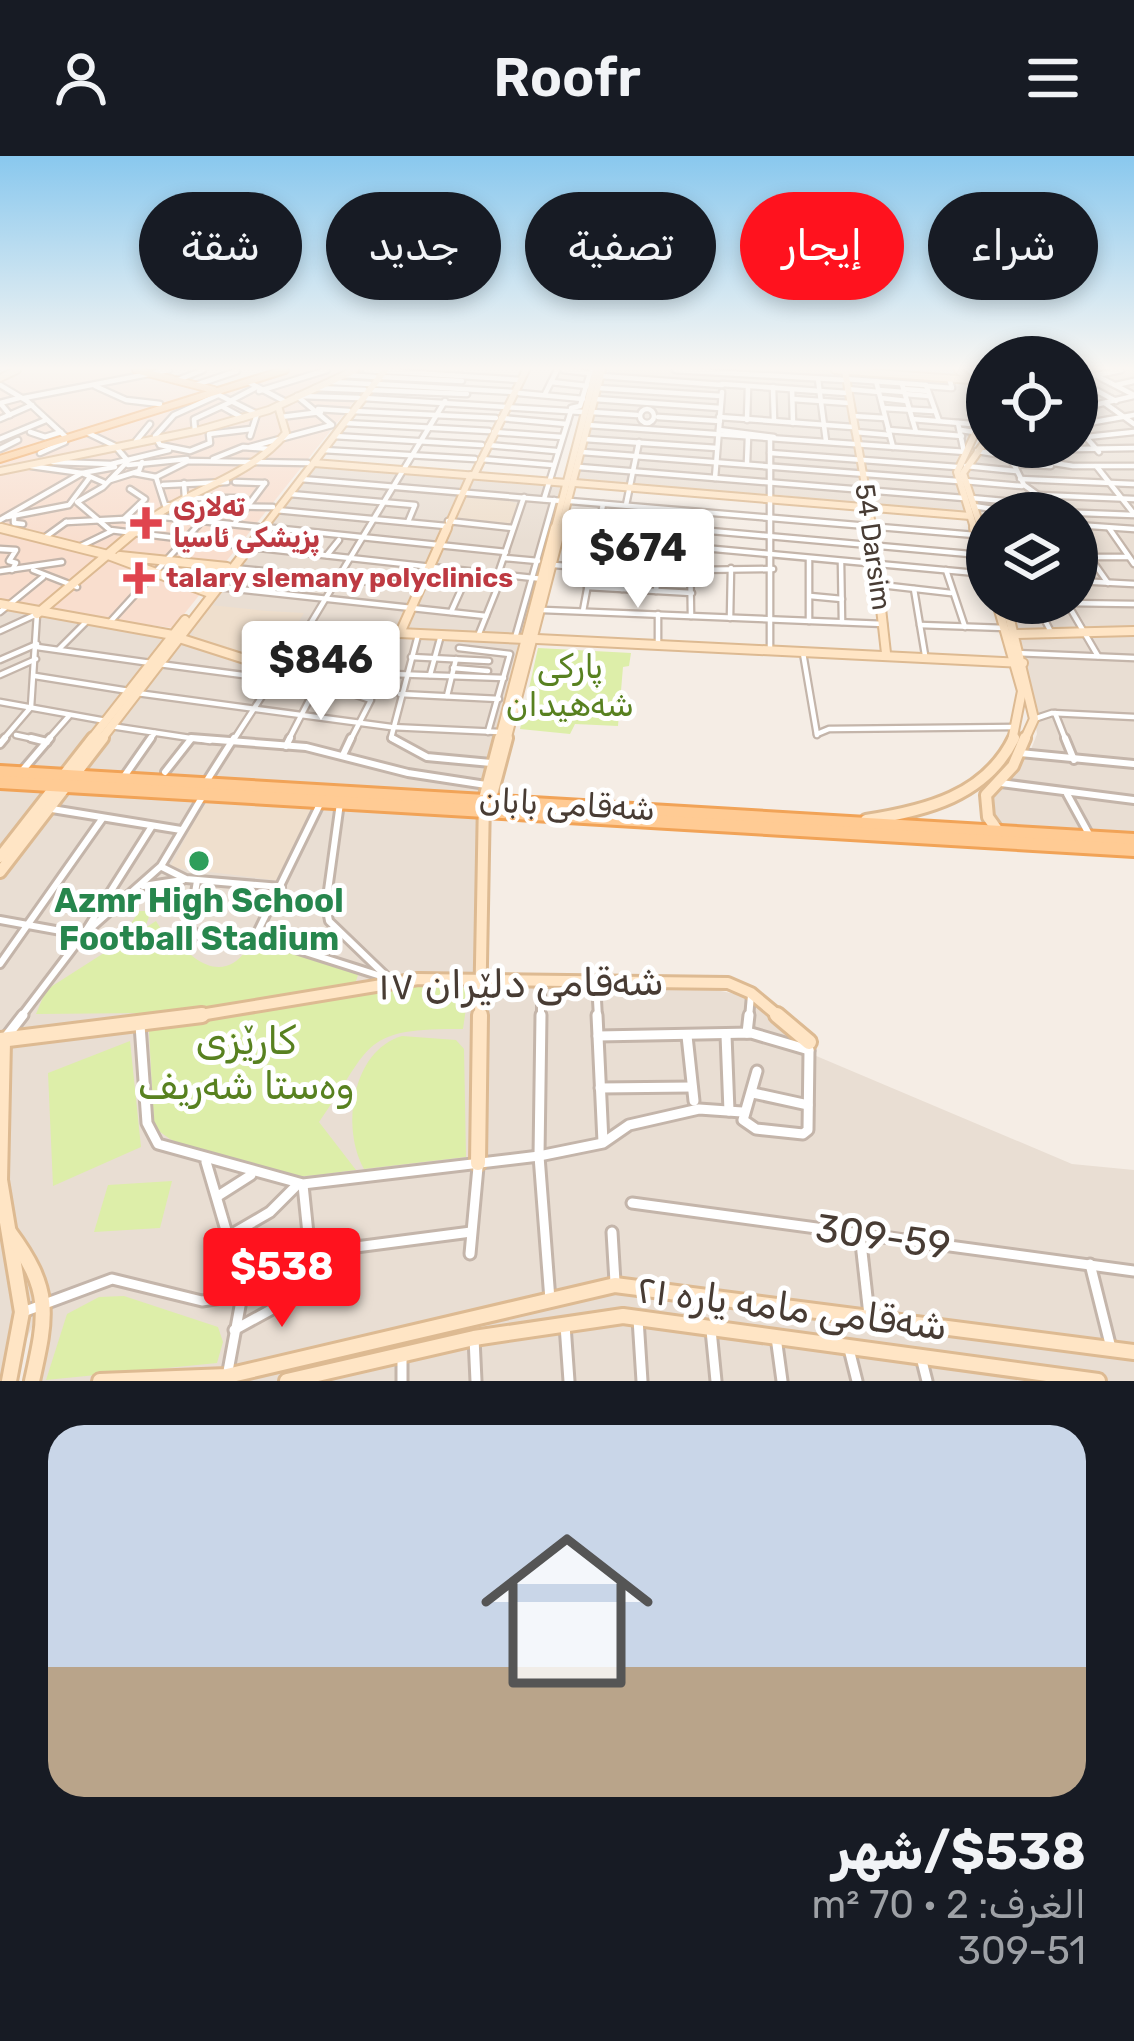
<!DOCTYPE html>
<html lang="ar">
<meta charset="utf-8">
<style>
body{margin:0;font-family:Rubik,"Noto Sans Arabic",sans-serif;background:#242831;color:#f1f3f6;direction:rtl;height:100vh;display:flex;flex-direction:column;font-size:45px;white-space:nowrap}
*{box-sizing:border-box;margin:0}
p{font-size:39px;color:#9ea1a6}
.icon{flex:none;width:66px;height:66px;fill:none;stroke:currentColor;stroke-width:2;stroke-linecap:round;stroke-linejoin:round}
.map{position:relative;height:1225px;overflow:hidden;direction:ltr}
.panel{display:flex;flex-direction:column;background:#171b24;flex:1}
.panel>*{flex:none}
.banner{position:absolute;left:36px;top:36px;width:1062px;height:108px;direction:rtl;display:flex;gap:24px}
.tools{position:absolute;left:966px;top:180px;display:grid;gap:24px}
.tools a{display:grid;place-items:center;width:132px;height:132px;border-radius:50%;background:#171b24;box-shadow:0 6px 18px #0003;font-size:60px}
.price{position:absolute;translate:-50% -102px;padding:0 27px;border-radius:12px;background:#fff;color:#222;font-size:39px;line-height:78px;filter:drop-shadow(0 3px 6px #0008)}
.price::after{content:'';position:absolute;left:50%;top:72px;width:36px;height:27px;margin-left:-18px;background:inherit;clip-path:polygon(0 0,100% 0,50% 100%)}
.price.current{background:#ff121e;color:#fff}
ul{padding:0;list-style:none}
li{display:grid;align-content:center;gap:24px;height:636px;padding:0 48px}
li+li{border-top:3px solid #363941}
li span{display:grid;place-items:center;height:372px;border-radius:36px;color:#555}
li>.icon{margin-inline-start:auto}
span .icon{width:216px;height:216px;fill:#fffc;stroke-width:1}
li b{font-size:51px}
.chip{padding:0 42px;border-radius:54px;background:#171b24;box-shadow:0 6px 18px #0003;font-size:42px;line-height:108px}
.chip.current{background:#ff121e;color:#fff}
header{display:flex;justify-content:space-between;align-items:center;height:156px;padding:0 48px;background:#171b24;font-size:54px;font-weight:600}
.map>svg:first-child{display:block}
.residential{fill:#e9ded3}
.commercial{fill:#f9dece}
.education{fill:#efdfcd}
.green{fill:#ddeea9}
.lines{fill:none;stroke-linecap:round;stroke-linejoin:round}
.street-far2-casing{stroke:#c4b5aa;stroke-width:9}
.street-far1-casing{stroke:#c4b5aa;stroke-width:12}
.street-casing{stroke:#c4b5aa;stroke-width:15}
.secondary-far3-casing{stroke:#ddba92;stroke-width:10}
.secondary-far2-casing{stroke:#ddba92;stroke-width:12}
.secondary-far1-casing{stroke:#ddba92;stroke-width:16}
.secondary-casing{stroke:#ddba92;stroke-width:20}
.primary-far1-casing{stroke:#f1a357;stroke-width:10}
.primary-casing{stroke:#f1a357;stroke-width:18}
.street-far2{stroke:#fff;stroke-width:4.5}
.street-far1{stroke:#fff;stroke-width:6}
.street{stroke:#fff;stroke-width:9}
.secondary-far3{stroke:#ffe5c5;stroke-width:6}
.secondary-far2{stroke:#ffe5c5;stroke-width:8}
.secondary-far1{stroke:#ffe5c5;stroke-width:10}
.secondary{stroke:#ffe5c5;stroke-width:14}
.primary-far1{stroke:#ffcb94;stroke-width:6}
.primary{stroke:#ffcb94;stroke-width:12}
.health-dot{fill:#e0444e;stroke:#fff;stroke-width:4.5}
.leisure-dot{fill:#2e9e5b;stroke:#fff;stroke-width:4.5}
.labels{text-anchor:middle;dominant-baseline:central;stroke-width:10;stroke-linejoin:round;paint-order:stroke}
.far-health-label{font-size:27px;font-weight:bold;fill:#be3a42;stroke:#fff;text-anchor:start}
.far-street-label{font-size:27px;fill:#483c34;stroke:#fff}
.park-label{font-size:33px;fill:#588120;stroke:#fff}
.street-label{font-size:33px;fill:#483c34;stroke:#fff}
.leisure-label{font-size:33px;font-weight:bold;fill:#27864d;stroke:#fff}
.near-street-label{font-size:39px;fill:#483c34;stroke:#fff}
.near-park-label{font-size:39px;fill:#588120;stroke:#fff}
</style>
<header><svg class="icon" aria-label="menu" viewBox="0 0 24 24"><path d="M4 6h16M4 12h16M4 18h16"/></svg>Roofr<svg class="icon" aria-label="person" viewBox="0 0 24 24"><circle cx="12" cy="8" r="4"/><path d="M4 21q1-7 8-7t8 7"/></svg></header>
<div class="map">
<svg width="1134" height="1225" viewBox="0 0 1134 1225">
<rect width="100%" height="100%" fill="#f5ede5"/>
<g class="residential">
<path d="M608,214H958L984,245L983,274L957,311L970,360L771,338L575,328Z"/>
<path d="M1077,214H1134V684L1001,675L993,668L986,639L1030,596L1037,578L1028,518L1006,447H1077V357H987V391L964,325L968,307L987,281V291H1077Z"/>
<path d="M316,308L567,327L486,643L206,627L85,614Z"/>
<path d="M0,449L173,479L65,618L0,616Z"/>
<path d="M0,626L485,655V826L418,825L405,833L672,825L755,842L795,891L1072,1008L1134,1014V1225H26L45,1140L9,1225H0Z"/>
</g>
<path class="commercial" d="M17,214H140L223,234L289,214H379L173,472L0,449V222Z"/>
<g class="education">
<path d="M465,342L505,343L518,348L510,371L455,365Z"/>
<path d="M210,449L267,455L304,457L275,505L193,484L194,469Z"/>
<path d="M205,645L311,652L281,725L170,711Z"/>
</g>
<g class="green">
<path d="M538,492L631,497L629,510L623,511L618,570L575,568L570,578L520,573Z"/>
<path d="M139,755H151L145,772L156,765L166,781L174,780C193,808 225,826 246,794H291L359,816L356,825L469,831L463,873C358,872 373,890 319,966L356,1014C333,1016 305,1023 282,1019C251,1014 169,993 154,969L148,857L36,858L46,834L118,788Z"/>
<path d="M402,880L456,884L464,893L466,1001L364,1013C341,973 351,895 402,880Z"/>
<path d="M130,885L141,991L53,1030L48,917Z"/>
<path d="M172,1025L160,1072L94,1076L108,1029Z"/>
<path d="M124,1140L218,1171L223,1186L217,1207L46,1224L67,1158L99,1141Z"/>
</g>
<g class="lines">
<defs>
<g id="street-far2">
<path d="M366,214L380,215"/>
<path d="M563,214L589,217"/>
<path d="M675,214L845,224"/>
<path d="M385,215L520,224"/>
<path d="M343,219L375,221"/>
<path d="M601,220L722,229"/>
<path d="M380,221L462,225"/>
<path d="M1099,221L1134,239"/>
<path d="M818,223L826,285"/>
<path d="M845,223L926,229"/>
<path d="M1077,223L1121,214"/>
<path d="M178,224L203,214"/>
<path d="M1077,224L1116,245"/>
<path d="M876,225L893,291"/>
<path d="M332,226L370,228"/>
<path d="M551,226L587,230"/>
<path d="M250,227L286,246"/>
<path d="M376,228L513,236"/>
<path d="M722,228L847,237"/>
<path d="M902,228L916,276"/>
<path d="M980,228L987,227"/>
<path d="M0,229L27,245L67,282"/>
<path d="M196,229L237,215"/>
<path d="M926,229L939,265"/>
<path d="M1116,229L1134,225"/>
<path d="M95,230L126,244L160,248"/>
<path d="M927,230L952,232L949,222"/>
<path d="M773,231L774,264"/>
<path d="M315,232L365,234"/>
<path d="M598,232L721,240"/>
<path d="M792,233L793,267"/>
<path d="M847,233L879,236"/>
<path d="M903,233L928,235"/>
<path d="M371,234L467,238"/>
<path d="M879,234L904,236"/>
<path d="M259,235L327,214"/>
<path d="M519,237L583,243"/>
<path d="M217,238L257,258L250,280"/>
<path d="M545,238L557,214"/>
<path d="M905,238L929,240"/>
<path d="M218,239L174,259L155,280L160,289L190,295L210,287L209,278L251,273"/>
<path d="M300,240L359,242"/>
<path d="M24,242L169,214"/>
<path d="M364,242L583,256"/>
<path d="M881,242L907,245"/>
<path d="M595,243L720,252"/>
<path d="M793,243L849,247"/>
<path d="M232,244L255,232"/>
<path d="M1106,248L1134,268"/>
<path d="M223,251L243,262"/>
<path d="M571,252L580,250L591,214"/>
<path d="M883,252L933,255"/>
<circle cx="647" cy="260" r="7"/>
<path d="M318,253L349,255"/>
<path d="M1077,253L1134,240"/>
<path d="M354,255L496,262"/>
<path d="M592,256L637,259"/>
<path d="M10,259L0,247L19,242"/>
<path d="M853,260L885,262"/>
<path d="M281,261L321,256"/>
<path d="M658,261L720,265"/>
<path d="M719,261L853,271"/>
<path d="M501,262L567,268"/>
<path d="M0,263L32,249"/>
<path d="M912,263L984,269"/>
<path d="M747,264L748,231"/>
<path d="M345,267L489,275"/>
<path d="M958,267L964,296"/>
<path d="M588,269L966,296"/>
<path d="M1077,269L1134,259"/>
<path d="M1077,271L1099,296"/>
<path d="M719,274L774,281"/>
<path d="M888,274L962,280"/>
<path d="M961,274L987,278"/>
<path d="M195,275L194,263L233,245"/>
<path d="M30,276L45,281L61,276"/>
<path d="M86,276L115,290L128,305L103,331L77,346L110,374L243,390"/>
<path d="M494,276L562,281"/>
<path d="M855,276L890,279"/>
<path d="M334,280L482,289"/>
<path d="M770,282V492"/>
<path d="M1077,282L1134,276"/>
<path d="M0,283L46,264"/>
<path d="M585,283L717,292"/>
<path d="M136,285L150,268"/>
<path d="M488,289L556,295"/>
<path d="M250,291L332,269L297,240"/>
<path d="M0,293L18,284"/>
<path d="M323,294L475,303"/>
<path d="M1021,294L1134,292"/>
<path d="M977,295L1073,310H1134"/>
<path d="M582,296L958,325"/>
<path d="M40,297L65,286"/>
<path d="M770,297L957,311"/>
<path d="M1010,300L1024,329L1038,339L1027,347"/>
<path d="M213,303L243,291L269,293"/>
<path d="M481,303L553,309"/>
<path d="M53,306L111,308L169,294"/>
<path d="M747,307L748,281"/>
<path d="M1013,308L1051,310"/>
<path d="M128,309L187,303"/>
<path d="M31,310L82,317L105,327"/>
<path d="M966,310L1016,315"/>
<path d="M579,311L964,342"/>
<path d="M1097,311L1134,358"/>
<path d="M134,317L156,321L188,305L308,307"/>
<path d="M156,321L165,349L273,351"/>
<path d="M715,322L722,236"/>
<path d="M301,323L562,345"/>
<path d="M1020,323L1134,328"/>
<path d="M110,324L139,315L142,306"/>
<path d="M964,325L1022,330"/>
<path d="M235,326L265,327"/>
<path d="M184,327L185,342H236"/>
<path d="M163,329L227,326"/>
<path d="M130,333L145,343L124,363L142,368"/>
<path d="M290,338L415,349L408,366"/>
<path d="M1038,339L1134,343"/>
<path d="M971,342L1027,347"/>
<path d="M544,343L571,255"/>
<path d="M570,345L975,379"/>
<path d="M626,349L639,286"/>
<path d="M973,350L1021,357"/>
<path d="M276,354L446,370"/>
<path d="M1030,355L1134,359"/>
<path d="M14,360V367L23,368"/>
<path d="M154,360L258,371"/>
<path d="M7,361L69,349L90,321"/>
<path d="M0,364L82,317L115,311"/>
<path d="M448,365L513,372"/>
<path d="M599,365L981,399"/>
<path d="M66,366L124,363"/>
<path d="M235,367L265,327"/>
<path d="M1077,369L1134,373"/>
<path d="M264,371L506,396"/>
<path d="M1109,372L1134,408"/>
<path d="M44,382L66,366"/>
<path d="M1077,383L1108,427"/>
<path d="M660,388L987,418"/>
<path d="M81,390L112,375"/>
<path d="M249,391L543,423"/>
<path d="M690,392L691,460"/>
<path d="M0,393L16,394L9,405L16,407L12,414"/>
<path d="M327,399L339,384"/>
<path d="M1077,401H1128"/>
<path d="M504,402L538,405"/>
<path d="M809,403V465"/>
<path d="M841,406L842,466"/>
<path d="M554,409L590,412"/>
<path d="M233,412L419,431"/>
<path d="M33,414L77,431"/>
<path d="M691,414L773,413"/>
<path d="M946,414L965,471"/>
<path d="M0,415L62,406"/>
<path d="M498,418L524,341"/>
<path d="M588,424L623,427"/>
<path d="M1077,425L1134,428"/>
<path d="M182,428L199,408"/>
<path d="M881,429L951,437"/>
<path d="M218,431L486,460"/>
<path d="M587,431L692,437"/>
<path d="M622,433L631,368"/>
<path d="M914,433L925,499"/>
<path d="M656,435L662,370"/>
<path d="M810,440L842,443"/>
<path d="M1036,447L1051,476"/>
<path d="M1067,447L1134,448"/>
<path d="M1067,447L1098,500"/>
<path d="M543,454L884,468"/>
<path d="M583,455L603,348"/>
<path d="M0,456L43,421"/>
<path d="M451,456L469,416"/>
<path d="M658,458V488"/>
<path d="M730,462L731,412"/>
<path d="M110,466L202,365"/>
<path d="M920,469L1005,472"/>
<path d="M0,475L37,458L31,551L2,585"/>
<path d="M306,475L445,245"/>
<path d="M478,480L503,418"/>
<path d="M515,482L554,344"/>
<path d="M37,491L151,507"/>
<path d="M459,492L510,498L488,576"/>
<path d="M59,493L86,466"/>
<path d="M803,497L817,579"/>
<path d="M1014,497L1134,502"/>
<path d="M411,501L489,505"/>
<path d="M0,504L37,488"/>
<path d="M159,508L274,523"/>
<path d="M453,512L488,515"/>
<path d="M280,514L504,522"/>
<path d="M324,515L332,501L375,503"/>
<path d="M288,516L371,544L350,585"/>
<path d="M0,519L36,503"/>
<path d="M430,519L441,479"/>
<path d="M35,520L129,535"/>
<path d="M137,537L391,571L499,576"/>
<path d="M400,538L499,543"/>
<path d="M447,540L456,503"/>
<path d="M0,546L106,565"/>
<path d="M1055,557L1066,585"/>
<path d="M1034,563L1052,557L1134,561"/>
<path d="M111,570L210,585"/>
<path d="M817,578L829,573L1015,571"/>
<path d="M16,579L44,585"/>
<path d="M47,585L69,560"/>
<path d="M149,585L155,577"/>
<path d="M233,585L279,514"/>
<path d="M288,585L319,525"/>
<path d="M397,585L391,582L418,479"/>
</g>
<g id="street-far1">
<path d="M31,582L47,586"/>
<path d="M191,582L306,591L408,617L486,629"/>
<path d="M392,582L427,601L491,607"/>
<path d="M1065,582L1074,604"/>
<path d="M0,588L5,582"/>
<path d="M286,590L290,582"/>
<path d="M1020,597L1134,608"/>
<path d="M343,599L351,582"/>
<path d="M21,616L50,582"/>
<path d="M165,616L191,583"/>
<path d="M123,622L151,582"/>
<path d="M206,626L234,582"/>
<path d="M1001,627L1134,644"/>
<path d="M1067,638L1090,680"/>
<path d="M340,647L326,749L329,765L385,819"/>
<path d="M52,653L181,674"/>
<path d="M162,711L186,723L281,731"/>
<path d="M197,725L189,771L202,784L280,788L390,823"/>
<path d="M143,730L183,724"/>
<path d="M0,764L83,779L152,670"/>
<path d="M253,785L321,646"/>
<path d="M0,808L102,663"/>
<path d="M596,826L598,862"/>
<path d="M20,862L83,779L161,710L204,638"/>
<path d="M541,862V825"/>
<path d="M749,862L751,839"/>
</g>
<g id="street">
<path d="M541,859L539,1000L550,1144"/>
<path d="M597,859L603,986"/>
<path d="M140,869L147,967L158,988L303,1028L539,1000L603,987L629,969L699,953L742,956"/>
<path d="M747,877L749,859"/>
<path d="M726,879L729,955"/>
<path d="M598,880L751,877L809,894"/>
<path d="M687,880L694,945"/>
<path d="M6,881L23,859"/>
<path d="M757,915L743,964L756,973L803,978L808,974L809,895"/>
<path d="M600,932L692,931"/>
<path d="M753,937L808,949"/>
<path d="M206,1006L238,1115"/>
<path d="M303,1029L310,1097"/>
<path d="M218,1040L251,1019"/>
<path d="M632,1047L1134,1115"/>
<path d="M612,1076L615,1126"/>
<path d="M860,1078L869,1159"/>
<path d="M229,1080L270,1056L298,1028"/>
<path d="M470,1098L478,1011"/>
<path d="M1090,1108L1111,1192"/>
<path d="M23,1156L112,1123L202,1145L222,1142L310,1097L471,1076"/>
<path d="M638,1163L642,1225"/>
<path d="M565,1169L569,1225"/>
<path d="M234,1174L307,1134"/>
<path d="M711,1174L716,1225"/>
<path d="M776,1181L782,1225"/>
<path d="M474,1182L476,1225"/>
<path d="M849,1193L857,1225"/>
<path d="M402,1202V1225"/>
<path d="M922,1205L927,1225"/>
<path d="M228,1215L243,1134"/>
</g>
<g id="secondary-far3">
<path d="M835,214L970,224"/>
<path d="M958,214L975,229L986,254L957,316L975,375"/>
<path d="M845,215L873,375"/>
<path d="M0,222L17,214"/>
<path d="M314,307L567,327"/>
<path d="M0,315L200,274L269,254L355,214"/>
<path d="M474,319L526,214"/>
<path d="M575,327L970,360"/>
<path d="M0,372L13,375"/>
<path d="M135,375C183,333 245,326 286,277L278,250"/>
<path d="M261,375L385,214"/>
<path d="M446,375L471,319"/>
<path d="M554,375L596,214"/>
<path d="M560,375L602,214"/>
<path d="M982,375L963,317L987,283"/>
</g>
<g id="secondary-far2">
<path d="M1,372L108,399L207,436"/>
<path d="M872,372L886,497"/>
<path d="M974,372L987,417"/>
<path d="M981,372L987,391"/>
<path d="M120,400L227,411"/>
<path d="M997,447L1022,535L1012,585"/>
<path d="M1006,447L1034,563L1024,585"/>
<path d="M0,448L173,479"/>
<path d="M37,458L139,372"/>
<path d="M400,477L447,372"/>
<path d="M1017,478L1134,475"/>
<path d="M179,482L279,514L299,480L315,473L526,483"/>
<path d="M537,483L1023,507"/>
<path d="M90,585L185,464"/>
<path d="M100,585L264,372"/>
<path d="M499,585L555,372"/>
<path d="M506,585L561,372"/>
</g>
<g id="secondary-far1">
<path d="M489,650L507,582"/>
<path d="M866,664C925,655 986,640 1014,582"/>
<path d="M998,675L988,661L986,639L1013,610L1025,582"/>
<path d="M0,701L93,582"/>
<path d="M0,716L103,582"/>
<path d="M182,862L418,823L728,827L751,837L781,862"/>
<path d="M480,862L484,643L500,582"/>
</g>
<g id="secondary">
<path d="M777,859L809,886"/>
<path d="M0,884L202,859"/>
<path d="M478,1007L480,859"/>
<path d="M0,1024L22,1156L9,1225"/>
<path d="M0,1024L3,885"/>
<path d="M9,1076C52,1134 47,1158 32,1225"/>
<path d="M100,1225L227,1220L615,1129L1134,1196"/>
<path d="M287,1225L474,1182L623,1160L1098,1225"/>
</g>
<g id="primary-far1">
<path d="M136,214L214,234"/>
<path d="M0,303L285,214"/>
</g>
<g id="primary">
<path d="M0,616L1134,684"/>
<path d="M0,626L1134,694"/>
</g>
</defs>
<use href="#street-far2" class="street-far2-casing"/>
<use href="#street-far1" class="street-far1-casing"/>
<use href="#street" class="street-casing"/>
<use href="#secondary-far3" class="secondary-far3-casing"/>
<use href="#secondary-far2" class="secondary-far2-casing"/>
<use href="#secondary-far1" class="secondary-far1-casing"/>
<use href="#secondary" class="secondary-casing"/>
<use href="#primary-far1" class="primary-far1-casing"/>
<use href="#primary" class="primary-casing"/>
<use href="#street-far2" class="street-far2"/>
<use href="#street-far1" class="street-far1"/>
<use href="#street" class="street"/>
<use href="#secondary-far3" class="secondary-far3"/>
<use href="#secondary-far2" class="secondary-far2"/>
<use href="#secondary-far1" class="secondary-far1"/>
<use href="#secondary" class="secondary"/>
<use href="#primary-far1" class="primary-far1"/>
<use href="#primary" class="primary"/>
</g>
<linearGradient id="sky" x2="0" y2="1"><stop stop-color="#89c8ee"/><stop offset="0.55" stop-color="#faf7f3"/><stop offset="1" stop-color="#faf7f3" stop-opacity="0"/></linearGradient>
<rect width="1134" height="386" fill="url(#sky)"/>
<g class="health-dot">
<path d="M140 349h12v12h12v12h-12v12h-12v-12h-12v-12h12z"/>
<path d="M133 404h12v12h12v12h-12v12h-12v-12h-12v-12h12z"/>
</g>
<circle class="leisure-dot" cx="199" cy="705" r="12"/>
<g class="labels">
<g class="far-health-label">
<text x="173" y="351">تەلاری<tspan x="173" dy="31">پزیشکی ئاسیا</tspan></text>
<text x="166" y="422">talary slemany polyclinics</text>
</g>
<g class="far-street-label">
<text transform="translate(873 391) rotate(82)">54 Darsim</text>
</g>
<g class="park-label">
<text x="570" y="510">پارکی<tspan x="570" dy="38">شەهیدان</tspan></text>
</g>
<g class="street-label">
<text transform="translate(567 648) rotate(3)">شەقامی بابان</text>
</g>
<g class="leisure-label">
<text x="199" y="744">Azmr High School<tspan x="199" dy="38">Football Stadium</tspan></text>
</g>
<g class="near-street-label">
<text transform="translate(521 828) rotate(-1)">شەقامی دلێران ١٧</text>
<text transform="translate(883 1081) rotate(8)">309-59</text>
<text transform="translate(792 1152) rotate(7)">شەقامی مامە یارە ٢١</text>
</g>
<g class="near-park-label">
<text x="246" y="885">کارێزی<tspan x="246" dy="45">وەستا شەریف</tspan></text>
</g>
</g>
</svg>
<div class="tools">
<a><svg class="icon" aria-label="locate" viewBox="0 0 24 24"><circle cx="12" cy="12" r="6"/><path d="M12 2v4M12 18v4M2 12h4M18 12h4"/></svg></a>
<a><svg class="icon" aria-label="layers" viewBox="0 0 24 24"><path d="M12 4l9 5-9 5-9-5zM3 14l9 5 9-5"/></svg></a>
</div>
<b class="price" style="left:638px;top:455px">$674</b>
<b class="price" style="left:321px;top:567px">$846</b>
<b class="price current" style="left:282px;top:1174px">$538</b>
<div class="banner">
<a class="chip">شراء</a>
<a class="chip current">إيجار</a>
<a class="chip">تصفية</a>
<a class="chip">جديد</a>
<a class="chip">شقة</a>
</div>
</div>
<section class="panel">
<ul>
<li><span style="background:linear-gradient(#c9d6e8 65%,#b9a48a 0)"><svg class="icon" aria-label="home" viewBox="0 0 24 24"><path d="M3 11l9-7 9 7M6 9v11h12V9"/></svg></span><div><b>$538/شهر</b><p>الغرف: 2 · 70 m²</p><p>309-51</p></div></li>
</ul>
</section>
